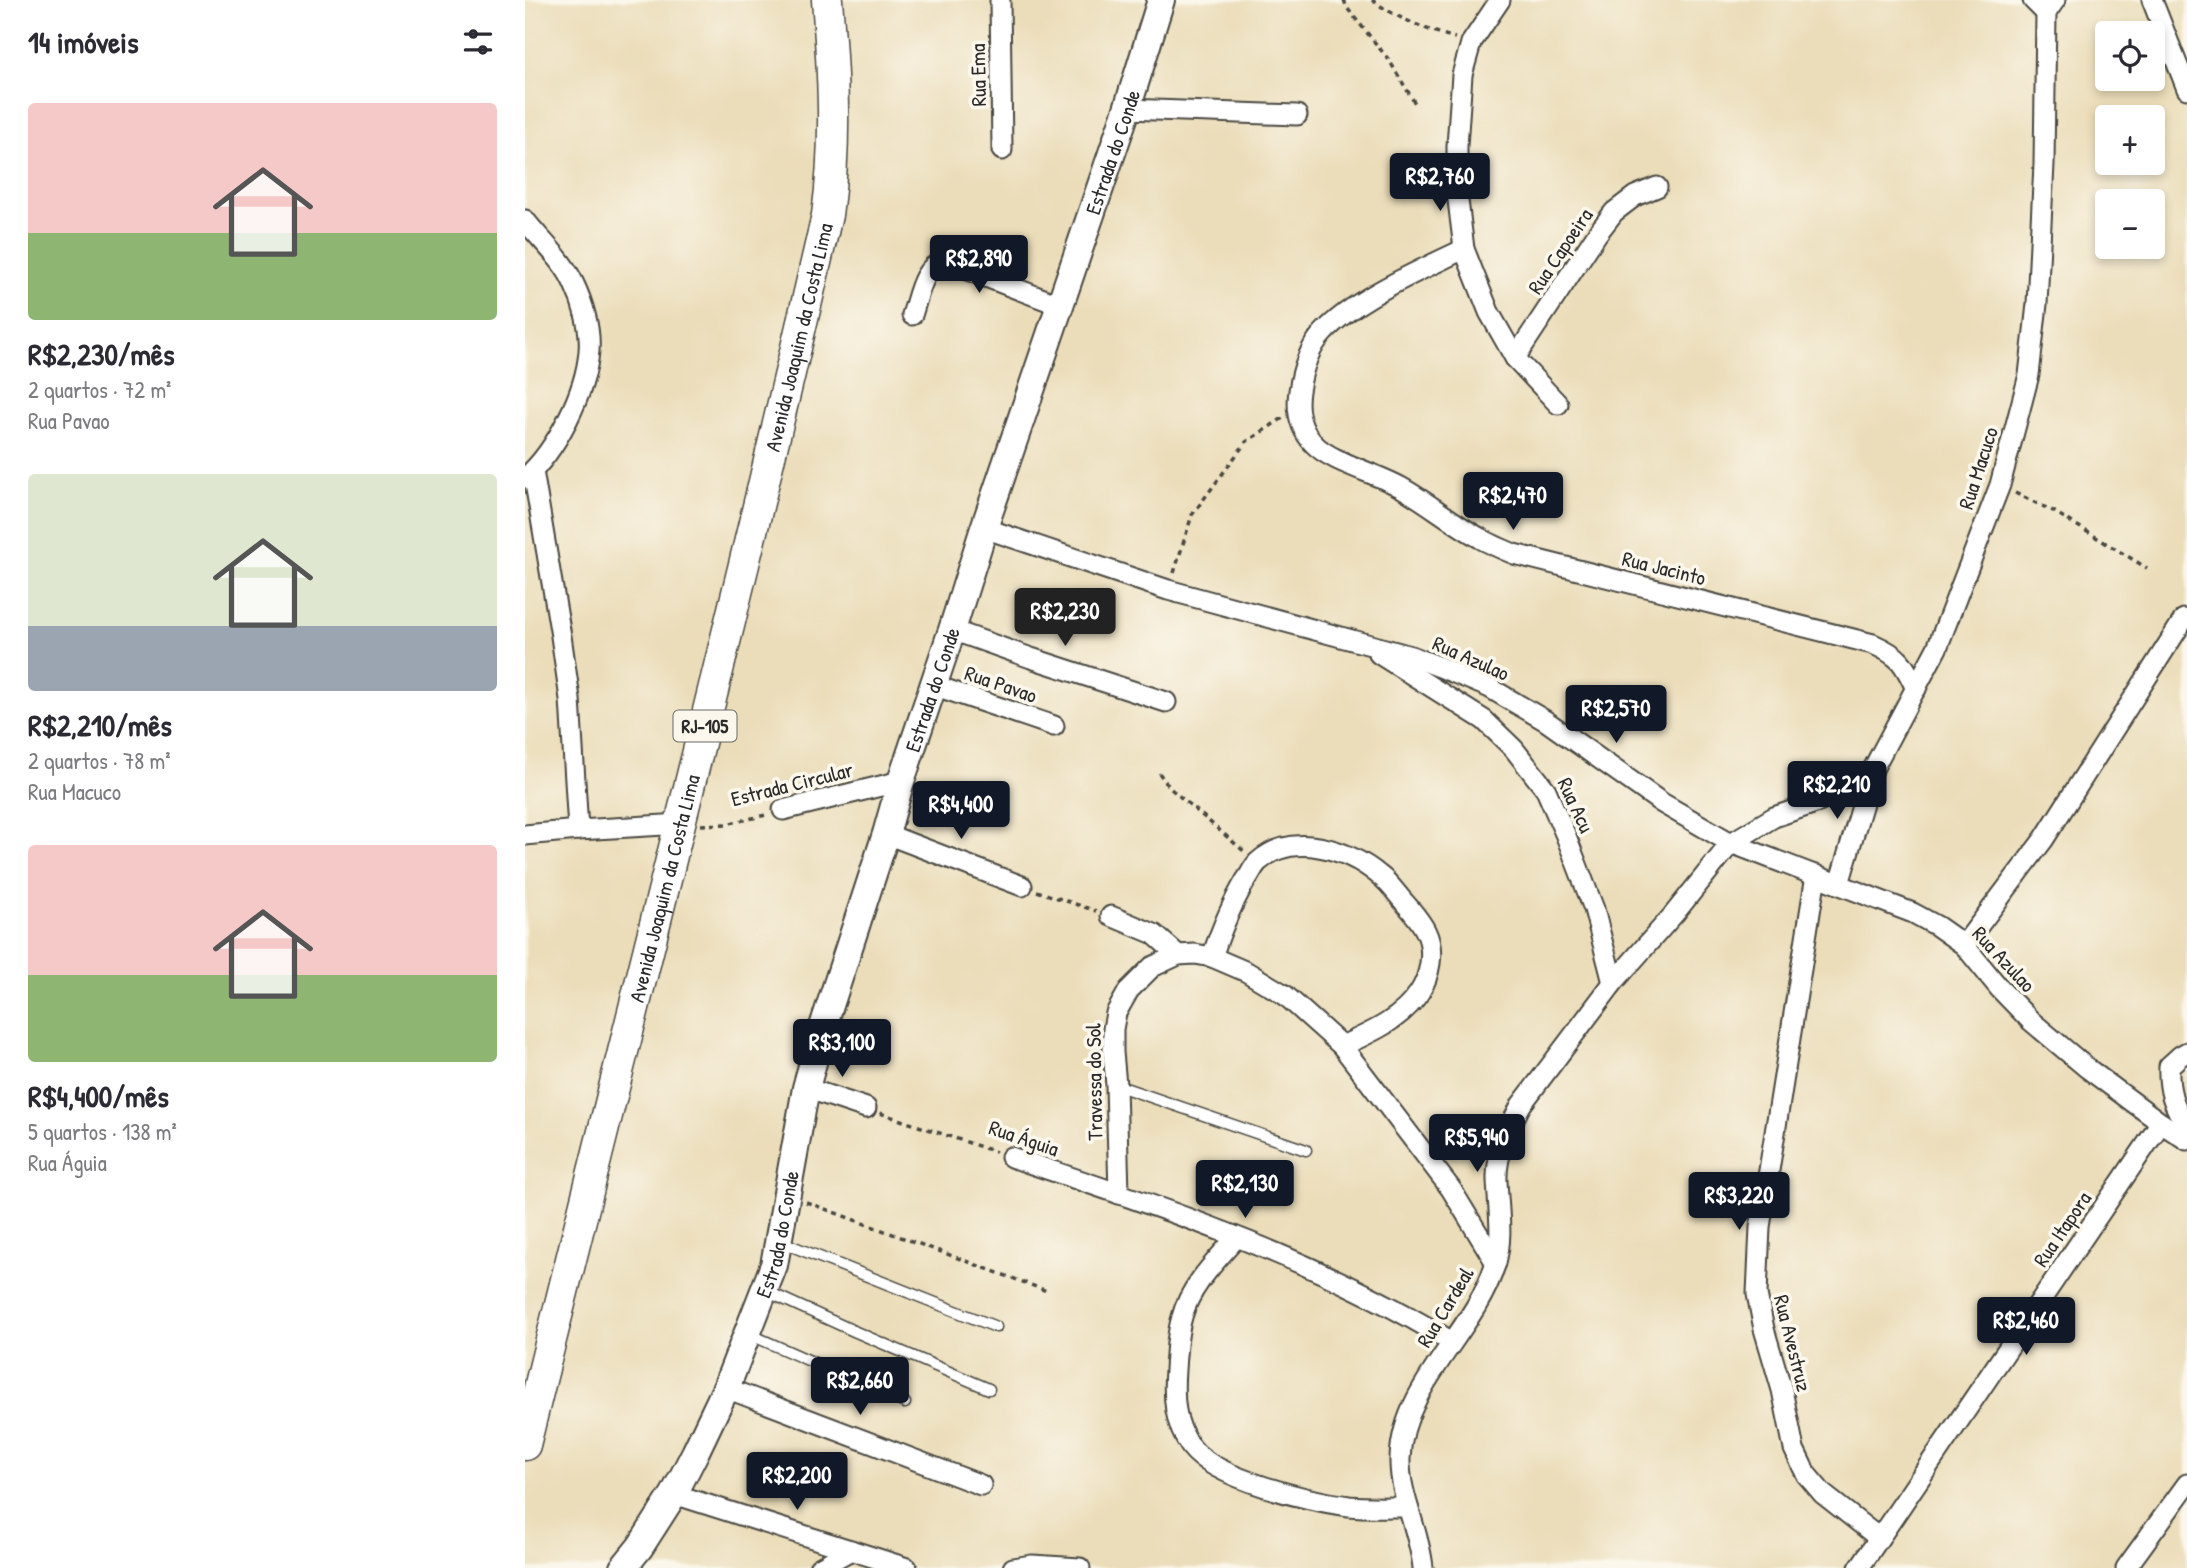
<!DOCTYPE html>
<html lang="pt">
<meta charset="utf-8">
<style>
body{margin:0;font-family:"Patrick Hand",sans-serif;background:#f2f2f3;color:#2b2b33;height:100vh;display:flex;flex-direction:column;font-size:26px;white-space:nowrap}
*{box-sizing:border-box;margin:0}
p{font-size:23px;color:#7c7c81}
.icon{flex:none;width:38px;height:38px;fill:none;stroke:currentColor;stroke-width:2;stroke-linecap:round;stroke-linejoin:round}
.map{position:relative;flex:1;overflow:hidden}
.panel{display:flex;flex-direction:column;background:#fff;width:525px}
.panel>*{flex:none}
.controls{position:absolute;left:1570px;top:21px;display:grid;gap:14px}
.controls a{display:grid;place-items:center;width:70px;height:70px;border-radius:7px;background:#fff;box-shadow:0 4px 10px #0003;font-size:35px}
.price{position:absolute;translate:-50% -60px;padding:0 16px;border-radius:7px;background:#111827;color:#fff;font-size:23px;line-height:46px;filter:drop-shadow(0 2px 4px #0008)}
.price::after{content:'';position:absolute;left:50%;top:42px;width:21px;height:16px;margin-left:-10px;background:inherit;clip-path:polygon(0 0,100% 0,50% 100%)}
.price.current{background:#222;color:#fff}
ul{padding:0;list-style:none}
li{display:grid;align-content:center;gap:14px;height:371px;padding:0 28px}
li span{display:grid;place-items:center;height:217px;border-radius:7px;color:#555}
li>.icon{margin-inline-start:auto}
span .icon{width:126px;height:126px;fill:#fffc;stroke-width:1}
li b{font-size:30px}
h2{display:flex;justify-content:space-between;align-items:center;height:84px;padding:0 28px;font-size:30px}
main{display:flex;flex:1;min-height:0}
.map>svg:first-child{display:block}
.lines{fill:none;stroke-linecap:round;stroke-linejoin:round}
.lane-casing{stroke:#484640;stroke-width:13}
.street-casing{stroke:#484640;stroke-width:23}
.secondary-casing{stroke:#484640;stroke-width:30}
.primary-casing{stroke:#484640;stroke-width:33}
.path{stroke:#484640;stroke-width:3.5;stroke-dasharray:5 5;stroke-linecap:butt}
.lane{stroke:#fff;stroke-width:10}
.street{stroke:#fff;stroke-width:19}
.secondary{stroke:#fff;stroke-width:26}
.primary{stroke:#fff;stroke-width:30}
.labels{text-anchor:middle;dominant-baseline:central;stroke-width:7;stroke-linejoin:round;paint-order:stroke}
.shield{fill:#fbf7ec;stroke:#696865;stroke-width:2}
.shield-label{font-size:19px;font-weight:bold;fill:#2b2b2b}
.street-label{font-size:21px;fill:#2b2b2b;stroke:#fbf7ec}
</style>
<main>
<section class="panel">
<h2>14 imóveis<svg class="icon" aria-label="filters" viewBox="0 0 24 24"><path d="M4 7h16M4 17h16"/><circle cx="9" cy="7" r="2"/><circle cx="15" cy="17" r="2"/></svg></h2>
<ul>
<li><span style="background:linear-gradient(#f6c9c9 60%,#8fb573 0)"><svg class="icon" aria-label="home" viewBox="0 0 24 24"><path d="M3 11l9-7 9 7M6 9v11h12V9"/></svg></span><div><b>R$2,230/mês</b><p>2 quartos · 72 m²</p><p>Rua Pavao</p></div></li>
<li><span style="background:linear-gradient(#dfe7d0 70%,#9aa5b1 0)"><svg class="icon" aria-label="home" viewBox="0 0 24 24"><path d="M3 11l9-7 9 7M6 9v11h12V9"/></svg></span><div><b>R$2,210/mês</b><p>2 quartos · 78 m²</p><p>Rua Macuco</p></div></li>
<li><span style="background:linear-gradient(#f6c9c9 60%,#8fb573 0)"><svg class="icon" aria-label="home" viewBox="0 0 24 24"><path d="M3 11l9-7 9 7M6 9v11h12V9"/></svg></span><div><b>R$4,400/mês</b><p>5 quartos · 138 m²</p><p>Rua Águia</p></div></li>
</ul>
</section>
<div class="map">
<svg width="1662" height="1568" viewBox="0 0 1662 1568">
<rect width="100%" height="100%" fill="#fbf7ec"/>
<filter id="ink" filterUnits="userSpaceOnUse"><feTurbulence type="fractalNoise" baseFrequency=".0143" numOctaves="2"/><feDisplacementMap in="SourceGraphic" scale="14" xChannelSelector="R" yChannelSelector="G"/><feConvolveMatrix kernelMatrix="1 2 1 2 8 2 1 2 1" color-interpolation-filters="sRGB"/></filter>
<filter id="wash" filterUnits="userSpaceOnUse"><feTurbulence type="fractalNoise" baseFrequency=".00686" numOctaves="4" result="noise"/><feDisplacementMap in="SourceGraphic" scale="28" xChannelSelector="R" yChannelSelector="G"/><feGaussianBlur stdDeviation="1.57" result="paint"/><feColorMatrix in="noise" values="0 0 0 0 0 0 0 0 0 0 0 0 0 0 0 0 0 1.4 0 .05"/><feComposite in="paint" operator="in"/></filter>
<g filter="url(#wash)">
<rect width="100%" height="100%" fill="#ebddb9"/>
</g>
<g filter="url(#ink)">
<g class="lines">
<defs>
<g id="lane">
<path d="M591,1085L781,1150"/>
<path d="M254,1241L471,1327"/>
<path d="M241,1291L331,1332L464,1389"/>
<path d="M224,1334L380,1403"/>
</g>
<g id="street">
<path d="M475,0L477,150"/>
<path d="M975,0L946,43L937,75L932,146V192L939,249L964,312L990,358L1033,404"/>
<path d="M1508,0L1521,13"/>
<path d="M1627,0L1662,89"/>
<path d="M602,109L772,115"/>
<path d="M0,220C16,241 38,259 49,284C58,303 66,329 64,351C61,392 31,451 0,478"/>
<path d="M939,249C896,270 830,298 798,333C784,348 777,371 774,391C771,411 775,429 789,444C807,463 855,474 879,489C905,504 929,524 955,538C965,544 977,549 989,554L1348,644C1375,656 1379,663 1391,689"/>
<path d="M387,315C394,295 397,267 419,261L534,305"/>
<path d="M990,358L1072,234L1089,212L1110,196L1132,187"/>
<path d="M8,471L36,636L45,699L53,830"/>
<path d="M459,528L643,590L886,656L915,667L965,688L1021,721L1137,803L1206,843L1388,913L1412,926L1439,945L1475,989L1506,1021L1562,1068L1636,1123L1662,1140"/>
<path d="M427,630L506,658L641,702"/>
<path d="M854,654L959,720L989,749L1021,790L1041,836L1069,909L1088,983"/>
<path d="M408,685L529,726"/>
<path d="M258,810L376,781"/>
<path d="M361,834L497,886"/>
<path d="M0,835L53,830L157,824"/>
<path d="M1291,875L1235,1227L1232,1294L1239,1329L1257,1390L1269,1449L1281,1474L1298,1494L1354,1538"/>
<path d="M1314,884L1348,769"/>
<path d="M586,916L629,934L653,955"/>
<path d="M1439,945L1519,839L1659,619"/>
<path d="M687,957C696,930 706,905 721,880C725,875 728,867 733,862C767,831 823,849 854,875C864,882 871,893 879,902C887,911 896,921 901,932C910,951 905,976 894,993C876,1020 845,1033 817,1046"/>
<path d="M1662,1052L1655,1056L1644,1066C1643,1089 1648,1107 1662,1125"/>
<path d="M281,1088L341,1108"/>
<path d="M486,1157C637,1208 791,1258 927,1342"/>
<path d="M594,1194L591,1085L588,1052V1029L591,1013L604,990L627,967L653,955L670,954L687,957L722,972L760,995L817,1046L926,1189L971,1263"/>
<path d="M711,1238C691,1261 665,1286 657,1317C652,1334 651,1352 650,1370C648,1397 649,1424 666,1447C690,1479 785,1501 824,1506C843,1508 864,1507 883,1507"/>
<path d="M201,1388L456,1485"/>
<path d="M149,1494L382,1568"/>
<path d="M294,1568L326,1550"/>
<path d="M488,1568L507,1565L555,1568"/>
<path d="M898,1568C895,1532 874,1495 875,1459C877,1385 949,1333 970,1265C979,1238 973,1208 972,1180C971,1154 984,1128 996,1105L1088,983L1149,914L1206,843L1249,817L1296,801L1329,785L1348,769L1412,648L1475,485L1504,375L1512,304L1519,164L1521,13L1530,0"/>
<path d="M1334,1568L1636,1123"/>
<path d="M1601,1568L1662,1484"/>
</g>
<g id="secondary">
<path id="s1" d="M98,1568L115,1547L149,1494L170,1453L201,1388L249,1265L281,1088L296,1033L361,834L376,781L427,630L459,528L602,109L636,0"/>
</g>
<g id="primary">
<path id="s2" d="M0,1445C101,1035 207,627 302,215C312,144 308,72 302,0"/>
</g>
</defs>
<use href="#lane" class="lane-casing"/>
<use href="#street" class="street-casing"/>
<use href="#secondary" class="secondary-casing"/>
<use href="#primary" class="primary-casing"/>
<g class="path">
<path d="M819,0L822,8L864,60L891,105"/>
<path d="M847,0C871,18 902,30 930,38"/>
<path d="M1490,493L1528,511L1622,568"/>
<path d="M649,573L667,515L721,442L758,418"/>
<path d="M634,773L646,789L720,852"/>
<path d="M176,825L201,824L241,815"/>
<path d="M512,891L571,911"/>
<path d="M355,1113L471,1152"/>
<path d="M281,1202L522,1291"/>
</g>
<use href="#lane" class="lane"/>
<use href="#street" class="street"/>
<use href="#secondary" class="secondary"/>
<use href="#primary" class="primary"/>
</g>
</g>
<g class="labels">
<rect class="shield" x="148.5" y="710.5" width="63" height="31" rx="5"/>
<g class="shield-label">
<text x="180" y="726">RJ-105</text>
</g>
<g class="street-label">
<text transform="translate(453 75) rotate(-91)">Rua Ema</text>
<text stroke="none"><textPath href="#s1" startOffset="1505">Estrada do Conde</textPath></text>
<text transform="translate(1035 251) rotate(-56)">Rua Capoeira</text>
<text stroke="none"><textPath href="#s2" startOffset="1141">Avenida Joaquim da Costa Lima</textPath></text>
<text transform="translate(1453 468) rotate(-72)">Rua Macuco</text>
<text transform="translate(1139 568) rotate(14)">Rua Jacinto</text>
<text transform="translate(946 658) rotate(24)">Rua Azulao</text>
<text transform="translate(476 684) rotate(19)">Rua Pavao</text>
<text stroke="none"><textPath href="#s1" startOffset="938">Estrada do Conde</textPath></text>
<text transform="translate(267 784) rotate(-14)">Estrada Circular</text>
<text transform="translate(1051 805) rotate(65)">Rua Acu</text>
<text stroke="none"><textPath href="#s2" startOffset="574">Avenida Joaquim da Costa Lima</textPath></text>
<text transform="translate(1479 959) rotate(47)">Rua Azulao</text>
<text transform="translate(569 1082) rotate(-91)">Travessa do Sol</text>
<text transform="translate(499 1138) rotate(19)">Rua Águia</text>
<text transform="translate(1537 1229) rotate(-56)">Rua Itapora</text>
<text stroke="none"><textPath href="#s1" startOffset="371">Estrada do Conde</textPath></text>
<text transform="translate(920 1307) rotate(-59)">Rua Cardeal</text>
<text transform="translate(1268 1343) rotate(76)">Rua Avestruz</text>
</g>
</g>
</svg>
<div class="controls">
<a><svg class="icon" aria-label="locate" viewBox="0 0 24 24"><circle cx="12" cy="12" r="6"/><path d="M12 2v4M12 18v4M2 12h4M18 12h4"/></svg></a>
<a>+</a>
<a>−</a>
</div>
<b class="price" style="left:915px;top:213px">R$2,760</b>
<b class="price" style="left:454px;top:295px">R$2,890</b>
<b class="price" style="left:988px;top:532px">R$2,470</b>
<b class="price current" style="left:540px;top:648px">R$2,230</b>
<b class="price" style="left:1091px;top:745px">R$2,570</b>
<b class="price" style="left:1312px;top:821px">R$2,210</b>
<b class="price" style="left:436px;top:841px">R$4,400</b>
<b class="price" style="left:317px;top:1079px">R$3,100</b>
<b class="price" style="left:952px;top:1174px">R$5,940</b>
<b class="price" style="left:720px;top:1220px">R$2,130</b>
<b class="price" style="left:1214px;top:1232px">R$3,220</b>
<b class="price" style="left:1501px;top:1357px">R$2,460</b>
<b class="price" style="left:335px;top:1417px">R$2,660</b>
<b class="price" style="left:272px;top:1512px">R$2,200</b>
</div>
</main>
